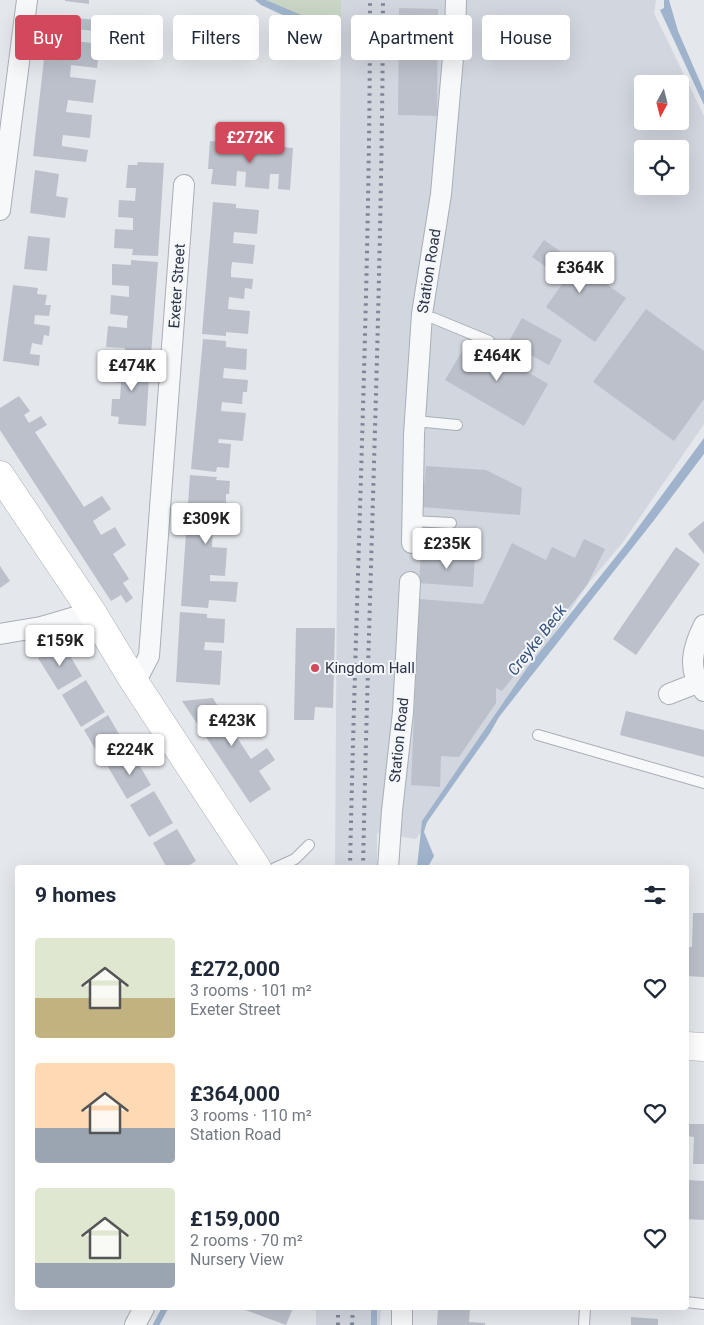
<!DOCTYPE html>
<meta charset="utf-8">
<style>
body{margin:0;font-family:Roboto,sans-serif;background:#f6f6f7;color:#1f2937;height:100vh;display:flex;flex-direction:column;font-size:19px;white-space:nowrap}
*{box-sizing:border-box;margin:0}
p{font-size:16px;color:#747a83}
.icon{flex:none;width:28px;height:28px;fill:none;stroke:currentColor;stroke-width:2;stroke-linecap:round;stroke-linejoin:round}
.map{position:relative;flex:1;overflow:hidden}
.panel{position:absolute;left:15px;top:865px;width:674px;height:445px;display:flex;flex-direction:column;background:#fff;border-radius:5px;box-shadow:0 5px 20px #0002}
.panel>*{flex:none}
.banner{position:absolute;left:15px;top:15px;width:675px;height:45px;display:flex;gap:10px}
.needle{width:32px;rotate:187deg}
.buttons{position:absolute;left:634px;top:75px;display:grid;gap:10px}
.buttons a{display:grid;place-items:center;width:55px;height:55px;border-radius:5px;background:#fff;box-shadow:0 5px 20px #0002;font-size:25px}
.price{position:absolute;translate:-50% -42px;padding:0 11px;border-radius:5px;background:#fff;color:#222;font-size:16px;line-height:32px;filter:drop-shadow(0 1px 2px #0008)}
.price::after{content:'';position:absolute;left:50%;top:30px;width:15px;height:11px;margin-left:-8px;background:inherit;clip-path:polygon(0 0,100% 0,50% 100%)}
.price.current{background:#d1495b;color:#fff}
ul{padding:0;list-style:none}
li{display:flex;align-items:center;gap:15px;height:125px;padding:0 20px}
li span{display:grid;place-items:center;flex:none;width:140px;height:100px;border-radius:5px;color:#555}
li>.icon{margin-inline-start:auto}
span .icon{width:60px;height:60px;fill:#fffc;stroke-width:1}
li b{font-size:21px}
h2{display:flex;justify-content:space-between;align-items:center;height:60px;padding:0 20px;font-size:21px}
.pill{padding:0 18px;border-radius:5px;background:#fff;box-shadow:0 5px 20px #0002;font-size:18px;line-height:45px}
.pill.current{background:#d1495b;color:#fff}
.map>svg:first-child{display:block}
.built{fill:#d2d6de;fill-rule:evenodd}
.green{fill:#c9d6c5}
.water{fill:#9fb4cc}
.lines{fill:none;stroke-linecap:round;stroke-linejoin:round}
.stream{stroke:#9fb4cc;stroke-width:6}
.building{fill:#bbc0ca}
.lane-casing{stroke:#a9aeb7;stroke-width:12}
.street-casing{stroke:#a9aeb7;stroke-width:22}
.secondary-casing{stroke:#a9aeb7;stroke-width:29}
.lane{stroke:#f7f8fa;stroke-width:10}
.street{stroke:#f7f8fa;stroke-width:20}
.secondary{stroke:#fff;stroke-width:28}
.rail{stroke:#7d8696;stroke-width:4;stroke-dasharray:2.5 5;stroke-linecap:butt}
.poi-dot{fill:#d1495b;stroke:#f4f6f9;stroke-width:2}
.labels{text-anchor:middle;dominant-baseline:central;stroke-width:4;stroke-linejoin:round;paint-order:stroke}
.street-label{font-size:15px;fill:#2b3445;stroke:#f4f6f9}
.poi-label{font-size:15px;fill:#2b3445;stroke:#f4f6f9;text-anchor:start}
.water-label{font-size:16px;font-style:italic;fill:#34527a;stroke:#f4f6f9}
</style>
<div class="map">
<svg width="704" height="1325" viewBox="0 0 704 1325">
<rect width="100%" height="100%" fill="#e4e7ec"/>
<g class="built">
<path d="M341,0H656L654,13L704,116V424L623,542L587,585L416,839L377,833V867L335,868ZM642,84H680V121H642ZM642,149H680V186H642Z"/>
<path d="M316,1308H381L380,1325H316Z"/>
</g>
<path class="green" d="M266,0H341V45Z"/>
<g class="water">
<path d="M255,0H266L327,26L324,34L261,5Z"/>
<path d="M664,0H669L678,31L704,91V105L660,10L664,8Z"/>
<path d="M704,438V454L655,519L499,717L490,733L427,822L424,832L434,856L428,867H417L422,821L527,668L626,544Z"/>
</g>
<g class="lines">
<g class="stream">
<path d="M156,1325L165,1308"/>
<path d="M374,1325V1308"/>
</g>
</g>
<g class="building">
<path d="M65,0H89V4L65,1Z"/>
<path d="M399,8L438,9L437,116L398,115Z"/>
<path d="M49,15L104,21L103,32L76,29L75,41L100,44L97,68L71,65L70,77L96,80L93,103L68,100L66,112L92,115L90,138L63,135L62,141V146L88,150L86,162L33,156Z"/>
<path d="M210,141L293,148L290,190L278,189L279,174H270L269,189L245,187L246,172L237,171L236,186L211,184L213,169H208Z"/>
<path d="M138,162L164,163L158,256L132,255L133,249L114,248L115,229L133,230V218L118,217L119,200L135,201L136,188H126L128,165H137Z"/>
<path d="M35,170L59,174L56,196L68,198L65,218L30,213Z"/>
<path d="M213,202L236,204V208L259,210L257,234L234,232L233,243L255,245L253,264L232,262L231,270V277L253,279L252,289L245,288L244,299L229,297L228,309L250,311L248,334L226,332V336L202,334Z"/>
<path d="M28,236L50,238L47,271L24,269Z"/>
<path d="M544,240L626,298L595,342L546,307L565,280L532,257Z"/>
<path d="M131,260L158,262L151,355L125,353V348L106,347L108,326L127,328V322L128,316L110,314L111,295L129,297V286L112,285V264L131,265Z"/>
<path d="M13,285L38,288L37,294L47,295L45,305H51L49,316L35,315L34,324L50,326L49,336L44,335L42,345L32,343L30,354L40,355L39,366L3,361Z"/>
<path d="M646,309L704,351V399L674,441L593,382Z"/>
<path d="M522,318L562,340L549,365L508,343Z"/>
<path d="M470,338L548,384L524,426L445,380Z"/>
<path d="M203,339L226,341V347L247,349L246,370L224,368L223,378L248,380L247,392H243L242,404L222,402L221,411L246,413L243,441L219,439L218,443L231,444L229,468L217,467L216,472L191,469Z"/>
<path d="M123,358L150,360L146,426L118,424L119,417L111,416L112,399H120L121,383L113,382L115,363L123,364Z"/>
<path d="M19,396L30,411L24,415L29,423L41,416L47,425L35,432L84,507L102,496L111,509L93,521L101,535L115,527L126,545L113,554L129,579L123,583L133,598L126,603L121,595L111,601L0,430V408Z"/>
<path d="M426,466L486,470L522,488L520,515L422,507Z"/>
<path d="M190,475L217,477L216,480L230,481L229,494H226V506L214,505V514L232,515L231,528L213,526L212,547L227,548L225,576L210,575V581L238,582L236,602L209,600L208,608L181,606Z"/>
<path d="M704,521V554L688,534Z"/>
<path d="M584,539L605,549L587,585L502,691L496,688V703L459,757L441,756L440,787L411,785L419,599L483,604L512,543L546,560L552,547L575,558Z"/>
<path d="M676,547L700,564L636,655L613,639Z"/>
<path d="M421,553L475,557L473,587L419,583Z"/>
<path d="M0,566L10,581L0,588Z"/>
<path d="M180,612L207,614V618L225,619L224,643L205,642L204,650L222,651L220,685L176,682Z"/>
<path d="M296,628H335L333,708L315,707L314,720H294Z"/>
<path d="M63,644L82,676L58,690L38,658Z"/>
<path d="M86,680L105,712L81,727L62,695Z"/>
<path d="M213,698L219,708L217,710L226,723L246,711L252,721L234,733L251,759L267,748L275,760L259,771L271,789L250,803L182,701Z"/>
<path d="M626,711L704,730V757L620,735Z"/>
<path d="M108,715L127,748L103,762L84,730Z"/>
<path d="M132,753L151,785L127,799L108,767Z"/>
<path d="M154,791L173,823L149,837L130,805Z"/>
<path d="M177,829L196,861L185,868H167L153,843Z"/>
<path d="M693,913H704V977L686,976L688,947H692Z"/>
<path d="M689,1124H704V1164H693L694,1137L688,1136Z"/>
<path d="M686,1180L704,1181V1220L686,1219Z"/>
<path d="M240,1308H293L286,1325Z"/>
<path d="M438,1308H470L469,1322L485,1323V1325H437Z"/>
<path d="M631,1317L658,1319V1325H631Z"/>
</g>
<g class="lines">
<defs>
<g id="lane">
<path d="M421,318H433L489,341"/>
<path d="M415,421L457,425"/>
<path d="M412,521L451,523"/>
<path d="M538,735L704,783"/>
<path d="M275,868L295,859L309,845"/>
<path d="M686,1302L704,1304"/>
<path d="M584,1325L585,1308"/>
</g>
<g id="street">
<path d="M0,210L27,0"/>
<path d="M412,543L414,435L422,314L441,194L455,35L456,0"/>
<path d="M704,625C693,647 686,670 704,691"/>
<path d="M0,634L41,627L92,612"/>
<path d="M135,683L149,656L184,185"/>
<path d="M669,694L697,683"/>
<path d="M388,868L392,811L403,712L410,582"/>
<path d="M135,1325L144,1308"/>
<path d="M402,1325V1308"/>
</g>
<g id="secondary">
<path d="M0,475L92,612L135,683L257,868"/>
<path d="M686,1046L704,1047"/>
</g>
</defs>
<use href="#lane" class="lane-casing"/>
<use href="#street" class="street-casing"/>
<use href="#secondary" class="secondary-casing"/>
<use href="#lane" class="lane"/>
<use href="#street" class="street"/>
<use href="#secondary" class="secondary"/>
<g class="rail">
<path d="M350,868C356,578 370,289 370,0"/>
<path d="M363,868C369,578 382,289 383,0"/>
<path d="M338,1325V1308"/>
<path d="M352,1325L353,1308"/>
</g>
</g>
<circle class="poi-dot" cx="315" cy="668" r="5"/>
<g class="labels">
<g class="street-label">
<text transform="translate(429 271) rotate(-81)">Station Road</text>
<text transform="translate(177 286) rotate(-86)">Exeter Street</text>
<text transform="translate(399 740) rotate(-84)">Station Road</text>
</g>
<g class="poi-label">
<text x="325" y="668">Kingdom Hall</text>
</g>
<g class="water-label">
<text transform="translate(537 640) rotate(-52)">Creyke Beck</text>
</g>
</g>
</svg>
<div class="buttons">
<a><svg class="needle" viewBox="-14 -14 28 28"><path d="M0-13l5 13h-10z" fill="#e53935"/><path d="M0 13l5-13h-10z" fill="#747a83"/></svg></a>
<a><svg class="icon" aria-label="locate" viewBox="0 0 24 24"><circle cx="12" cy="12" r="6"/><path d="M12 2v4M12 18v4M2 12h4M18 12h4"/></svg></a>
</div>
<b class="price current" style="left:250px;top:164px">£272K</b>
<b class="price" style="left:580px;top:294px">£364K</b>
<b class="price" style="left:497px;top:382px">£464K</b>
<b class="price" style="left:132px;top:392px">£474K</b>
<b class="price" style="left:206px;top:545px">£309K</b>
<b class="price" style="left:447px;top:570px">£235K</b>
<b class="price" style="left:60px;top:667px">£159K</b>
<b class="price" style="left:232px;top:747px">£423K</b>
<b class="price" style="left:130px;top:776px">£224K</b>
<div class="banner">
<a class="pill current">Buy</a>
<a class="pill">Rent</a>
<a class="pill">Filters</a>
<a class="pill">New</a>
<a class="pill">Apartment</a>
<a class="pill">House</a>
</div>
<section class="panel">
<h2>9 homes<svg class="icon" aria-label="filters" viewBox="0 0 24 24"><path d="M4 7h16M4 17h16"/><circle cx="9" cy="7" r="2"/><circle cx="15" cy="17" r="2"/></svg></h2>
<ul>
<li><span style="background:linear-gradient(#dfe7d0 60%,#c2b280 0)"><svg class="icon" aria-label="home" viewBox="0 0 24 24"><path d="M3 11l9-7 9 7M6 9v11h12V9"/></svg></span><div><b>£272,000</b><p>3 rooms · 101 m²</p><p>Exeter Street</p></div><svg class="icon" aria-label="heart" viewBox="0 0 24 24"><path d="M12 20l-8-8c-3-5 5-10 8-4 3-6 11-1 8 4z"/></svg></li>
<li><span style="background:linear-gradient(#ffd9b3 65%,#9aa5b1 0)"><svg class="icon" aria-label="home" viewBox="0 0 24 24"><path d="M3 11l9-7 9 7M6 9v11h12V9"/></svg></span><div><b>£364,000</b><p>3 rooms · 110 m²</p><p>Station Road</p></div><svg class="icon" aria-label="heart" viewBox="0 0 24 24"><path d="M12 20l-8-8c-3-5 5-10 8-4 3-6 11-1 8 4z"/></svg></li>
<li><span style="background:linear-gradient(#dfe7d0 75%,#9aa5b1 0)"><svg class="icon" aria-label="home" viewBox="0 0 24 24"><path d="M3 11l9-7 9 7M6 9v11h12V9"/></svg></span><div><b>£159,000</b><p>2 rooms · 70 m²</p><p>Nursery View</p></div><svg class="icon" aria-label="heart" viewBox="0 0 24 24"><path d="M12 20l-8-8c-3-5 5-10 8-4 3-6 11-1 8 4z"/></svg></li>
</ul>
</section>
</div>
